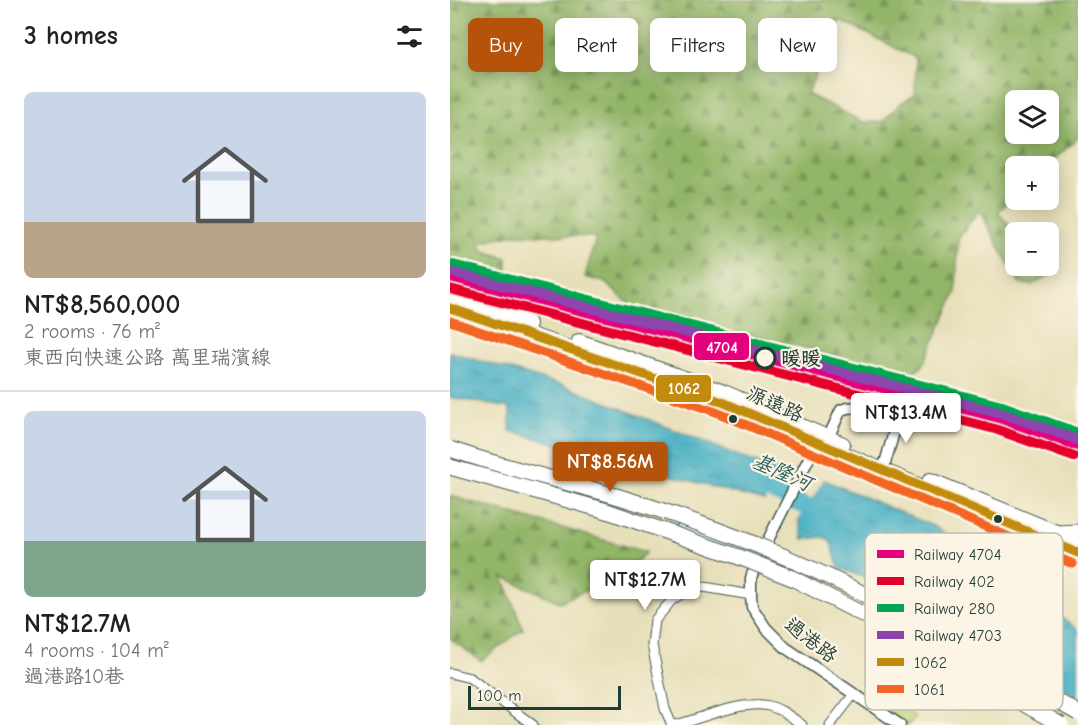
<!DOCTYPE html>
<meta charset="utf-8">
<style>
body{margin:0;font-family:"Comic Neue","LXGW WenKai TC",sans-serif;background:#f2f2f2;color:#202124;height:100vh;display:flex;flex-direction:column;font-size:22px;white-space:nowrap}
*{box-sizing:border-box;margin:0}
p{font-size:20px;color:#757577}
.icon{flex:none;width:33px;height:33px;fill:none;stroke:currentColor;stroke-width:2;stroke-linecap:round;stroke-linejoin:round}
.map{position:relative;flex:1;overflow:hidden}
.details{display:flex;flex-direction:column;background:#fff;width:450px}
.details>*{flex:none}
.banner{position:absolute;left:18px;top:18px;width:519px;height:54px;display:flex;gap:12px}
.buttons{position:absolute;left:555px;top:90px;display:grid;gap:12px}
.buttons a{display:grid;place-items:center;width:54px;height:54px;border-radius:9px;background:#fff;box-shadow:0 3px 15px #0003;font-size:30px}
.scale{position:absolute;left:18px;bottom:15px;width:153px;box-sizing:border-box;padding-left:6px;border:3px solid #1f3d34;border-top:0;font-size:16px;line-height:21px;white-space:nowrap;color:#1f3d34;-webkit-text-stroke:4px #fcf5e5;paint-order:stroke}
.price{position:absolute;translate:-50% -51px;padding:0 14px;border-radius:6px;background:#fff;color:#222;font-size:20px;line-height:39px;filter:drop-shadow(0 2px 3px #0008)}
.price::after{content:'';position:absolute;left:50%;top:36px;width:18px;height:14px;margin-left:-9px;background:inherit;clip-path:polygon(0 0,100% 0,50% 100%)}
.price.selected{background:#b45309;color:#fff}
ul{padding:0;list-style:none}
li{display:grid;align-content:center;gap:12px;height:318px;padding:0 24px}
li+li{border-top:2px solid #e0e0e0}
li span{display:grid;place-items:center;height:186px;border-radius:9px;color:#555}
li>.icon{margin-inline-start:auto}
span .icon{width:108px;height:108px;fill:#fffc;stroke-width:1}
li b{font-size:26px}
h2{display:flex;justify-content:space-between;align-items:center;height:72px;padding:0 24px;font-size:26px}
.chip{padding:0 21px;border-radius:9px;background:#fff;box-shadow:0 3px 15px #0003;font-size:21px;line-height:54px}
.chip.selected{background:#b45309;color:#fff}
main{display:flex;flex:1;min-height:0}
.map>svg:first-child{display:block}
.forest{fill:url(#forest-firs);stroke:#58794e;stroke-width:1.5;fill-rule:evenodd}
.green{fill:#b8d378;stroke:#6c8856;stroke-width:1.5}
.water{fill:url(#water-ripples);stroke:#32767c;stroke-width:1.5}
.pier{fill:#e7dfb9}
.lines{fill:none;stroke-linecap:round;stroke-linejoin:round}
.stream{stroke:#46b0c5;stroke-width:3}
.river{stroke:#46b0c5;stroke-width:18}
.minor-casing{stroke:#3d5548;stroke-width:11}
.tertiary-casing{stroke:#3d5548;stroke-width:13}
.primary-casing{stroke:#3d5548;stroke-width:16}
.minor{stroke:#fff;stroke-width:9}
.tertiary{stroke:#fff;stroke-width:10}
.primary{stroke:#fff;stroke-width:14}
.trunk-bridge-casing{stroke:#3d5548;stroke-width:17;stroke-linecap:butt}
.trunk-bridge{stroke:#fff;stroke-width:15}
.bus-1-casing{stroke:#fcf5e5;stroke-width:14}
.bus-2-casing{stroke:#fcf5e5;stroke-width:14}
.bus-1{stroke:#c18c0d;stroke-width:9}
.bus-2{stroke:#f26522;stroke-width:9}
.rail-1-casing{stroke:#fcf5e5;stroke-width:15}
.rail-2-casing{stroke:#fcf5e5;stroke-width:15}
.rail-3-casing{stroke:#fcf5e5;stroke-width:15}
.rail-4-casing{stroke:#fcf5e5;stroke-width:15}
.rail-1{stroke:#e5007d;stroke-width:10}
.rail-2{stroke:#e4002b;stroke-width:10}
.rail-3{stroke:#00a651;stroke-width:10}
.rail-4{stroke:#8e44ad;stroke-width:10}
.stop-dot{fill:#fcf5e5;stroke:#1f3d34;stroke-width:3}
.bus-dot{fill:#1f3d34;stroke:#fcf5e5;stroke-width:2}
.labels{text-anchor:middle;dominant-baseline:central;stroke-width:4.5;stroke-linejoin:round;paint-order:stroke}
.stop-label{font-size:20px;font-weight:bold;fill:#1f3d34;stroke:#fcf5e5;text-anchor:start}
.street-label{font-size:20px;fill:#1f3d34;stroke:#fcf5e5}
.water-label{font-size:21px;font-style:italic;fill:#2b6060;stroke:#fcf5e5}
.key{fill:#fcf5e5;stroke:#babeb0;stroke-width:1.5}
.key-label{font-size:16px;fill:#1f3d34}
.line-badge{stroke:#fcf5e5;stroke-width:2}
.badge-label{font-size:16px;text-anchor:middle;font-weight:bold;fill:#fff}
</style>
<main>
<section class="details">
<h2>3 homes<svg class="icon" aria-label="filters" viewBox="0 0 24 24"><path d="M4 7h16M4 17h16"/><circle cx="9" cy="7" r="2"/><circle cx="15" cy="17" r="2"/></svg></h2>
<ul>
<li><span style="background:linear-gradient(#c9d6e8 70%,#b9a48a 0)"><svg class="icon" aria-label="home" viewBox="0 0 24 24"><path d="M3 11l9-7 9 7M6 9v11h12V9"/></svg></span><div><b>NT$8,560,000</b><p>2 rooms · 76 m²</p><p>東西向快速公路 萬里瑞濱線</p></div></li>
<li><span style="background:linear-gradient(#c9d6e8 70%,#7fa58c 0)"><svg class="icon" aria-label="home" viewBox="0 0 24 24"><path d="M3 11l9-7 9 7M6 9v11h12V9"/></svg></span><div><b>NT$12.7M</b><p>4 rooms · 104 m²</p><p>過港路10巷</p></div></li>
</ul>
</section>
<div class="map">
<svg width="628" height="725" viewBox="0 0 628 725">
<defs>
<pattern id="forest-firs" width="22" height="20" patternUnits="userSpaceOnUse" patternTransform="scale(1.5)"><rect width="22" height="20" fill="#92b568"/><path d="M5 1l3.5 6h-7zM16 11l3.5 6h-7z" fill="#779456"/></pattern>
<pattern id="water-ripples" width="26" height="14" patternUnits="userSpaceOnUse" patternTransform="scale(1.5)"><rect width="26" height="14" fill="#46b0c5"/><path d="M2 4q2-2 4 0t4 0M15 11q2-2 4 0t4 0" fill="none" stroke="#3a90a1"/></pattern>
</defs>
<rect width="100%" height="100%" fill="#fcf5e5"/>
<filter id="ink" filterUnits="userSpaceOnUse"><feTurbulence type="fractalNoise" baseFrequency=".0167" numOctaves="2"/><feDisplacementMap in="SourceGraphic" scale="12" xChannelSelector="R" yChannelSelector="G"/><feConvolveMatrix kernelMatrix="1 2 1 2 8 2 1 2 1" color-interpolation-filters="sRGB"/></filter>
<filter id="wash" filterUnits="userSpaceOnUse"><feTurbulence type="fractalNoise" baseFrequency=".008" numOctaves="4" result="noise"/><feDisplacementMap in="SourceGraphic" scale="24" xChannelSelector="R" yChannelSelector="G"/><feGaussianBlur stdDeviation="1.35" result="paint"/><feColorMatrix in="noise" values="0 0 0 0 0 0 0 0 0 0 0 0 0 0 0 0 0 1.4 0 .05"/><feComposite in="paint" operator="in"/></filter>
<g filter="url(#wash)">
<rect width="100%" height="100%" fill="#e7dfb9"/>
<g class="forest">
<path d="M0,0H628V138L597,166H566L565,196L548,212L565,233L566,266H594L602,274L581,285L569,283L529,210L508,238L506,292L472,367L454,377L352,347L183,307L154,282L135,277L146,237L64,234L29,242L34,251L57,258V274L0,260ZM390,20L466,58L465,95L451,103L432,122H413L357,94ZM566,100H598V134H566Z"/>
<path d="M0,496L196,552L174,574L110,602L53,577L73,629L31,661L0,638Z"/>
</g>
<path class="green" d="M428,667L448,681L453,698L448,704L465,717L458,725L411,695Z"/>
<g class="water">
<path d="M0,352L115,386L334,474L318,502L60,431V408L0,397Z"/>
<path d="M374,480L485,527L628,630V697L446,580L425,582L389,568L380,540L373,537L353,539L348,519L360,499Z"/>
</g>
<g class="pier">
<path d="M331,469L336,471L337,475L321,504H314Z"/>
<path d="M372,478H375L346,523L345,518L357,497Z"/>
</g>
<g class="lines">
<path class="stream" d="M594,609L606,565"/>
<path class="river" d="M301,482L377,516"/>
</g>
</g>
<g filter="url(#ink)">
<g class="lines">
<defs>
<g id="minor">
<path d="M53,473L97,487"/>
<path d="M231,529L309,553"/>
<path d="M606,530L628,529"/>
<path d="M0,673L20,678L83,725"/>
<path d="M222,725L215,709L202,645L205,620L222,600L239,589L254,587L301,595"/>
<path d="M226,725C252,718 293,700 319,706C332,709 342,718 352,725"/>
<path d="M380,725L404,694"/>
</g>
<g id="tertiary">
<path d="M433,470L444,432L460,421L472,419"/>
<path d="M450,725L336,648L316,628L302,607L301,595V578L306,564L362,452L378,438L391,410C408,403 432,411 450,413C471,416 493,417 514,420C553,425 593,439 628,455"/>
</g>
<g id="primary">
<path d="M0,297L79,324"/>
<path d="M0,308L114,346L270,401L628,553"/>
<path d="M129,341L274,392L393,444"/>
<path d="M480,480L628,541"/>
</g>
</defs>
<use href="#minor" class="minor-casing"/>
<use href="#tertiary" class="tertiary-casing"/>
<use href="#primary" class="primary-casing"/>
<use href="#minor" class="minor"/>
<use href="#tertiary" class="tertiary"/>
<use href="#primary" class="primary"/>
<defs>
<g id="trunk-bridge">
<path d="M0,449C54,468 111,480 166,496C209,509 252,524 294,540C411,585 519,652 628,713"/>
<path d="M0,467L157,511L289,557L342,578L457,637L611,725"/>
</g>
</defs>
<use href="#trunk-bridge" class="trunk-bridge-casing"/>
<use href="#trunk-bridge" class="trunk-bridge"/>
<defs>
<path id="bus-1" d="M0,308L270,401L628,553"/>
<path id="bus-2" d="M0,321L266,412L623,564"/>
</defs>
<use href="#bus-1" class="bus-1-casing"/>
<use href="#bus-2" class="bus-2-casing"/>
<use href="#bus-1" class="bus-1"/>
<use href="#bus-2" class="bus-2"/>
<defs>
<path id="rail-1" d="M0,277L549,418L628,446"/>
<path id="rail-2" d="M0,289L545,429L624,457"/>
<path id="rail-3" d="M3,265L552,406L628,433"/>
<path id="rail-4" d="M0,272L551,413L628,440"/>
</defs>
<use href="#rail-1" class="rail-1-casing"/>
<use href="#rail-2" class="rail-2-casing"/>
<use href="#rail-3" class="rail-3-casing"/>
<use href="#rail-4" class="rail-4-casing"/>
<use href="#rail-1" class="rail-1"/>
<use href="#rail-2" class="rail-2"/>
<use href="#rail-3" class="rail-3"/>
<use href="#rail-4" class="rail-4"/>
</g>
</g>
<circle class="stop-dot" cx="315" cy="358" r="10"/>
<g class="bus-dot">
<circle cx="283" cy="419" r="5"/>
<circle cx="548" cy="519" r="5"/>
</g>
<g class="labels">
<g class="stop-label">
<text x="331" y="358">暖暖</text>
</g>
<g class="street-label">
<text transform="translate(325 404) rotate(24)">源遠路</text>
<text transform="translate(361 640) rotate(38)">過港路</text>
</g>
<g class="water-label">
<text transform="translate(332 472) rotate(24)">基隆河</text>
</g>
</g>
<rect x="415" y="533" width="198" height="177" rx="9" class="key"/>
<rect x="427" y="550" width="27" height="8" fill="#e5007d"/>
<rect x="427" y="577" width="27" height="8" fill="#e4002b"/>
<rect x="427" y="604" width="27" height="8" fill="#00a651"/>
<rect x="427" y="631" width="27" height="8" fill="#8e44ad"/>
<rect x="427" y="658" width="27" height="8" fill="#c18c0d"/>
<rect x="427" y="685" width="27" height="8" fill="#f26522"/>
<g class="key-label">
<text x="464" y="560">Railway 4704</text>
<text x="464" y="587">Railway 402</text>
<text x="464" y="614">Railway 280</text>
<text x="464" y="641">Railway 4703</text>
<text x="464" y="668">1062</text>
<text x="464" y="695">1061</text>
</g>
<g class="line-badge">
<rect x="243" y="332" width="57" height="29" rx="6" fill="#e5007d"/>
<rect x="205" y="374" width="57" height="29" rx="6" fill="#c18c0d"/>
</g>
<g class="badge-label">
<text x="272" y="353">4704</text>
<text x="234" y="394">1062</text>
</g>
</svg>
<div class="buttons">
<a><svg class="icon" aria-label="layers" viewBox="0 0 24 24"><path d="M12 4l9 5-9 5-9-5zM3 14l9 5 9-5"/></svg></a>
<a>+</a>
<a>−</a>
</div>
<div class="scale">100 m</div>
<b class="price" style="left:456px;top:444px">NT$13.4M</b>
<b class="price selected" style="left:160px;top:493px">NT$8.56M</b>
<b class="price" style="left:195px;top:611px">NT$12.7M</b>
<div class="banner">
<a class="chip selected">Buy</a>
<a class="chip">Rent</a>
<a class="chip">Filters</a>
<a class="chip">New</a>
</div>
</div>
</main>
